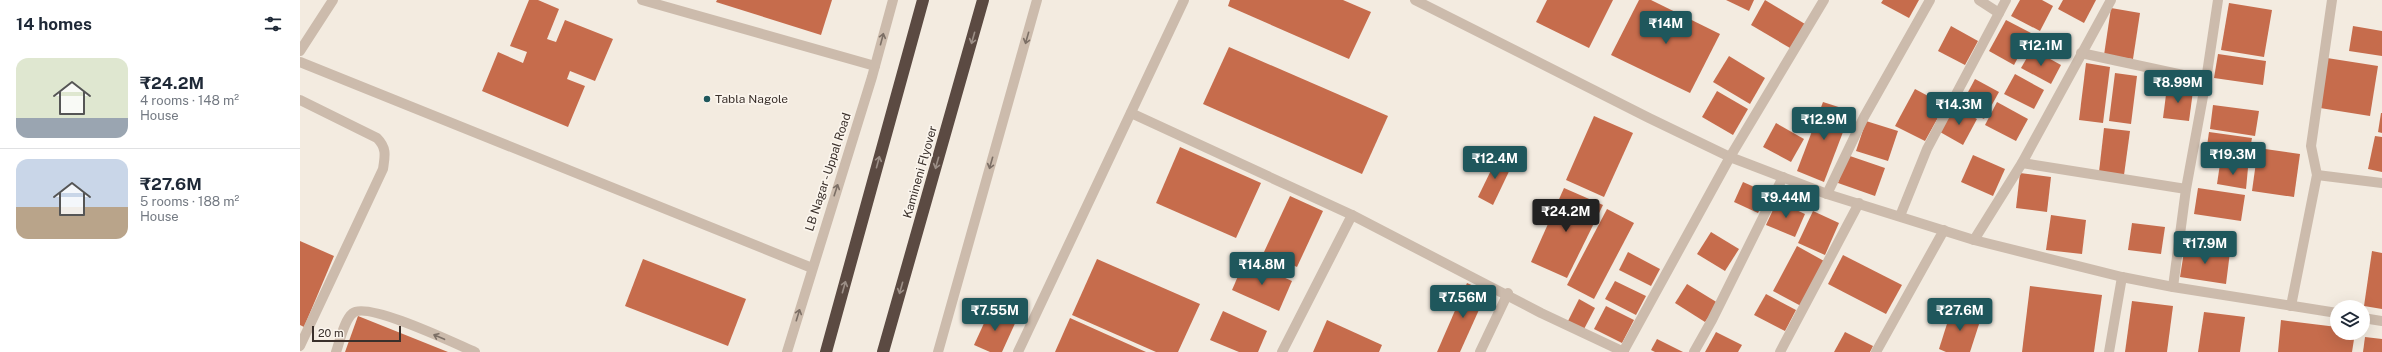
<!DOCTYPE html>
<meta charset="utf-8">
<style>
body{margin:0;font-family:"Public Sans",sans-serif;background:#f2f2f3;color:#1f2937;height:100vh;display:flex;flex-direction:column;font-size:15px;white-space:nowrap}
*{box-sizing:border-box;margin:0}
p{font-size:13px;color:#747a83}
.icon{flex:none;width:22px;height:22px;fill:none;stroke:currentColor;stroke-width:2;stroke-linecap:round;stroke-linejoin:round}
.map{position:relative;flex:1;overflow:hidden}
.details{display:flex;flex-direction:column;background:#fff;width:300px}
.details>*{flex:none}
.controls{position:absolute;left:2030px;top:300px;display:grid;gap:8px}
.controls a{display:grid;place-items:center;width:40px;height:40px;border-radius:50%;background:#fff;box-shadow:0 4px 16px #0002;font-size:20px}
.scale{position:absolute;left:12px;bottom:10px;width:89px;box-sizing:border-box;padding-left:4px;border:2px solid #3a302b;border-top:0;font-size:11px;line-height:14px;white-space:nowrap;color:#3a302b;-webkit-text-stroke:3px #fbf5ed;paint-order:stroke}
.price{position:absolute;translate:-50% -34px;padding:0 9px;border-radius:4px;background:#1f575c;color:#fff;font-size:13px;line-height:26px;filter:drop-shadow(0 1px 2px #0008)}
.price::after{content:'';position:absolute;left:50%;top:24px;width:12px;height:9px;margin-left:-6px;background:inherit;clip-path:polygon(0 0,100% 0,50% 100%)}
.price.active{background:#222;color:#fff}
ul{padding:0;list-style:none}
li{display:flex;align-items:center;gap:12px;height:100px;padding:0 16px}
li+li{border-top:1px solid #e0e1e3}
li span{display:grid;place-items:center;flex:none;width:112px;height:80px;border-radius:12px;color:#555}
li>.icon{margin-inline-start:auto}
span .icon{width:48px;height:48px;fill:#fffc;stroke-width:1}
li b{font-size:17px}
h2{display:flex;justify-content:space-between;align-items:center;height:48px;padding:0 16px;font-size:17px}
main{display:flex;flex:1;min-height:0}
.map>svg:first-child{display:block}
.building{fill:#c66c4c}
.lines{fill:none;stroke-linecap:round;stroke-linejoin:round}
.minor{stroke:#ccbbac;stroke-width:10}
.highway{stroke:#5b4a42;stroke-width:12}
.oneway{stroke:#9b8e86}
.oneway2{stroke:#7c6f65}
.poi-dot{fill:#1f575c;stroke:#fbf5ed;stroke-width:1.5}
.labels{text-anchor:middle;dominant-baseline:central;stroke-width:3.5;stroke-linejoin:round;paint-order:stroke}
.poi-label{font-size:12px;fill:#3a302b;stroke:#fbf5ed;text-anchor:start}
.street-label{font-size:12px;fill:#3a302b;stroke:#fbf5ed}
</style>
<main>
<section class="details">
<h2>14 homes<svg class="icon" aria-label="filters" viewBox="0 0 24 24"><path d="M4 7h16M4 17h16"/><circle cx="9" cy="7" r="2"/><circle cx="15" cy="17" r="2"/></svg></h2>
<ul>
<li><span style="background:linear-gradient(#dfe7d0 75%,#9aa5b1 0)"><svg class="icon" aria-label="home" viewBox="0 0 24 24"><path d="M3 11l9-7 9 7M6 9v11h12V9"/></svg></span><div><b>₹24.2M</b><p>4 rooms · 148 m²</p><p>House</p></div></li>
<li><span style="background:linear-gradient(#c9d6e8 60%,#b9a48a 0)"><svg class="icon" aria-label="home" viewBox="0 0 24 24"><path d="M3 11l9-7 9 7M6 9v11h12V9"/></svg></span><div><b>₹27.6M</b><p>5 rooms · 188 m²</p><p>House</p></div></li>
</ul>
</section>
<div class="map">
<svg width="2082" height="352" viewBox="0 0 2082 352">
<rect width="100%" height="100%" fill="#f3ebe0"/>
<g class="building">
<path d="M229,0H238L259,9L247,39L256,42L265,20L313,39L295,81L270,71L267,79L285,86L268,127L182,91L198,52L223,63L227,52L210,46Z"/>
<path d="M417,0H532L521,35L416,2Z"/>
<path d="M930,0H1043L1071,12L1049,59L928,6Z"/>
<path d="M1247,0H1313L1289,48L1236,22Z"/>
<path d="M1339,0H1351L1420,34L1390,93L1311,55Z"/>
<path d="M1426,0H1454L1449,11Z"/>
<path d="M1465,0L1505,24L1490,48L1451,25Z"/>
<path d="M1583,0H1619L1609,18L1581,3Z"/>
<path d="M1720,0H1742L1753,6L1740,31L1711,16Z"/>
<path d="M1763,0H1796L1784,23L1758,9Z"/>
<path d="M1929,3L1972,10L1964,57L1921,50Z"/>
<path d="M1811,8L1840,13L1833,59L1804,55Z"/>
<path d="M1706,20L1731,33L1714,65L1689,51Z"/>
<path d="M1651,26L1678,41L1665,65L1638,51Z"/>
<path d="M2053,26L2082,31V56L2049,51Z"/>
<path d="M929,47L1088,116L1062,174L903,104Z"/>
<path d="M1732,49L1761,65L1751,84L1721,68Z"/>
<path d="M1918,54L1966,61L1963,85L1914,78Z"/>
<path d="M1429,56L1465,78L1450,104L1413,82Z"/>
<path d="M2027,58L2078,66L2070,116L2020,108Z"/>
<path d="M1786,63L1810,67L1803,123L1779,120Z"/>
<path d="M1815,73L1837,76L1831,124L1809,121Z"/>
<path d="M1715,74L1744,90L1734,109L1704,94Z"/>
<path d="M1675,79L1699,92L1684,119L1660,107Z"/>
<path d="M1867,87L1893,91L1889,121L1863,118Z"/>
<path d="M1615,89L1645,105L1625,141L1595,126Z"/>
<path d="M1417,91L1448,109L1433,135L1402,117Z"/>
<path d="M1523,102L1551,111L1524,182L1497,171Z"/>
<path d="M1697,102L1728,119L1716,141L1685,125Z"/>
<path d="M1913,105L1959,111L1955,136L1910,129Z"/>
<path d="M1654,107L1677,119L1663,145L1640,132Z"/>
<path d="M2081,113H2082V133L2078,132Z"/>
<path d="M1294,116L1333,133L1304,197L1266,180Z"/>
<path d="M1566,121L1598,131L1588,161L1556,151Z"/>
<path d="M1476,123L1504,139L1491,162L1463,147Z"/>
<path d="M1804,128L1830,131L1824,175L1799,172Z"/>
<path d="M1909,132L1952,138L1947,167L1905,160Z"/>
<path d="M2075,136L2082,137V172L2068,169Z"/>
<path d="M880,147L961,183L936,238L856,203Z"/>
<path d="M1958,148L2000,154L1994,197L1952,191Z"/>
<path d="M1547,155L1585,168L1575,196L1538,183Z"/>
<path d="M1673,155L1705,169L1693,196L1661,182Z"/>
<path d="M1198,156L1213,163L1193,205L1178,197Z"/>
<path d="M1920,164L1948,168L1946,189L1917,184Z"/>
<path d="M1720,173L1751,177L1747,212L1716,208Z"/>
<path d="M1443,182L1468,193L1458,213L1434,202Z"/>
<path d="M1264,188L1303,205L1267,278L1231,262Z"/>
<path d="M1898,188L1945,195L1941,221L1894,214Z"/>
<path d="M990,196L1023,211L997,267L964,252Z"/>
<path d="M1477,201L1505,214L1495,237L1466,225Z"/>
<path d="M1307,209L1334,223L1294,299L1267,285Z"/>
<path d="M1513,211L1539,223L1525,255L1498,243Z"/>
<path d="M1751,215L1786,220L1782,254L1746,250Z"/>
<path d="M1832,223L1865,227L1861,254L1828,250Z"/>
<path d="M1411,232L1439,249L1425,271L1397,254Z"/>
<path d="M0,241L34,256L4,327L0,325Z"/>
<path d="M1885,245L1930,252L1926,284L1880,277Z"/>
<path d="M1497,246L1524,261L1501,306L1473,291Z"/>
<path d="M2072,251L2082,253V309L2064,306Z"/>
<path d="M1328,252L1360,269L1351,286L1319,270Z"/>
<path d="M1543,255L1602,285L1586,314L1528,284Z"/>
<path d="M343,259L446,299L428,346L325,306Z"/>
<path d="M797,259L900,304L878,352H856L772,315Z"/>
<path d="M945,260L992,281L979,311L932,290Z"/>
<path d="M1315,281L1346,296L1336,315L1305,299Z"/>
<path d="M1167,283L1187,292L1160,352H1137Z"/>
<path d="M1387,284L1418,303L1405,322L1375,303Z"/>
<path d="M1730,286L1802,295L1794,352H1722Z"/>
<path d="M1466,294L1496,310L1485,331L1454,315Z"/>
<path d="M1279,299L1295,308L1283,331L1267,323Z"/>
<path d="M1832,301L1873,306L1867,352H1825Z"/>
<path d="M1306,306L1334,320L1322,343L1294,329Z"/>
<path d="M691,308L717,319L702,352H690L674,345Z"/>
<path d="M1652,308L1681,318L1670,352H1646L1639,349Z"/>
<path d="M923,311L967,331L958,352H939L910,340Z"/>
<path d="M1904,312L1945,317L1940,352H1898Z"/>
<path d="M58,316L148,352H45Z"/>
<path d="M770,318L846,352H755Z"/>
<path d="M1027,320L1082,345L1079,352H1013Z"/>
<path d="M1981,320L2037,327V333H2055L2052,352H1978Z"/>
<path d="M1416,332L1442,345L1438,352H1405Z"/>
<path d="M1545,332L1573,346L1570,352H1534Z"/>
<path d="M2065,337L2082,339V352H2063Z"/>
<path d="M1357,339L1383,352H1355L1351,350Z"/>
</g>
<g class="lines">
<g class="minor">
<path d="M342,0L575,66"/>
<path d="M1115,0L1349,118L1430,157L1527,194L1674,240L1822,277L1873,287L2037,313"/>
<path d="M1679,0L1699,13"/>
<path d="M0,51L33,0"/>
<path d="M1781,53L1906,80"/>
<path d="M0,62L512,268"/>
<path d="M0,100L77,138C87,148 85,156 83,169L0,346"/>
<path d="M831,113L1052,215L1241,313L1324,352"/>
<path d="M1722,163L1886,189"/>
<path d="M2017,175L2082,183"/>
<path d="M1527,194L1564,117L1630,0"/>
<path d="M1600,216L1627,149L1706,0"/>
<path d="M1674,240L1722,163L1811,0"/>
<path d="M1873,287L1886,189L1906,80L1918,0"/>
<path d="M1991,306L2017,175L2011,146L2032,0"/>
<path d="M2063,318L2082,321"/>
<path d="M36,352C40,341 44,320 53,313C67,301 156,344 175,352"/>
<path d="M487,352L572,77L593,0"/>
<path d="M638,352L737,0"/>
<path d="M718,352L884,0"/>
<path d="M982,352L1052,215"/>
<path d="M1180,352L1208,293"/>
<path d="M1323,352L1430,157L1524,0"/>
<path d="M1394,352L1412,320L1483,177"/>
<path d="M1480,352L1559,203"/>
<path d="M1576,352L1644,230"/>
<path d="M1809,352L1822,277"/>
</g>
<g class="highway">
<path d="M526,352L623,0"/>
<path d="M583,352L683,0"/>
</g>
</g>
<defs><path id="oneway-shaft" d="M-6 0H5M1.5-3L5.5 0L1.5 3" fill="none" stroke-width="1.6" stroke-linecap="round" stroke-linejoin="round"/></defs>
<g class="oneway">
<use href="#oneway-shaft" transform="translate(673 38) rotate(106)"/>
<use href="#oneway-shaft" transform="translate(578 162) rotate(-75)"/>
<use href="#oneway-shaft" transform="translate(637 163) rotate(106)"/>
<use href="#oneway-shaft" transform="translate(544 287) rotate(-74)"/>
<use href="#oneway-shaft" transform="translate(601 288) rotate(106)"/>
</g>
<g class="oneway2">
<use href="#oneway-shaft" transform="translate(727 38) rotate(106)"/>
<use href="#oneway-shaft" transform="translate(582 39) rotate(-75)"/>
<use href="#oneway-shaft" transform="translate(691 163) rotate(106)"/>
<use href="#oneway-shaft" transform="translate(536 190) rotate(-72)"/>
<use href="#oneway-shaft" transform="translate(498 315) rotate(-73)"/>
<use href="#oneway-shaft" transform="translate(139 337) rotate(-157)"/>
</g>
<circle class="poi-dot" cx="407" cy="99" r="4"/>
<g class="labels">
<g class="poi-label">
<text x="415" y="99">Tabla Nagole</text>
</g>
<g class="street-label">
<text transform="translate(528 172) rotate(-72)">LB Nagar - Uppal Road</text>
<text transform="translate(620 172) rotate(-74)">Kamineni Flyover</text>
</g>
</g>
</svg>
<div class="controls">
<a><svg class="icon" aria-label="layers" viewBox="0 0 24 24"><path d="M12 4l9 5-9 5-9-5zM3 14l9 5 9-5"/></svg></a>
</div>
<div class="scale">20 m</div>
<b class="price" style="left:1366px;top:45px">₹14M</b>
<b class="price" style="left:1741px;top:67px">₹12.1M</b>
<b class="price" style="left:1878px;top:104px">₹8.99M</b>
<b class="price" style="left:1659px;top:126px">₹14.3M</b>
<b class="price" style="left:1524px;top:141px">₹12.9M</b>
<b class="price" style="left:1933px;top:176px">₹19.3M</b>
<b class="price" style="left:1195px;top:180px">₹12.4M</b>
<b class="price" style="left:1486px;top:219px">₹9.44M</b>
<b class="price active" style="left:1266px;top:233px">₹24.2M</b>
<b class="price" style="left:1905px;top:265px">₹17.9M</b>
<b class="price" style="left:962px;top:286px">₹14.8M</b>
<b class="price" style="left:1163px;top:319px">₹7.56M</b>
<b class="price" style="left:695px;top:332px">₹7.55M</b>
<b class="price" style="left:1660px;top:332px">₹27.6M</b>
</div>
</main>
